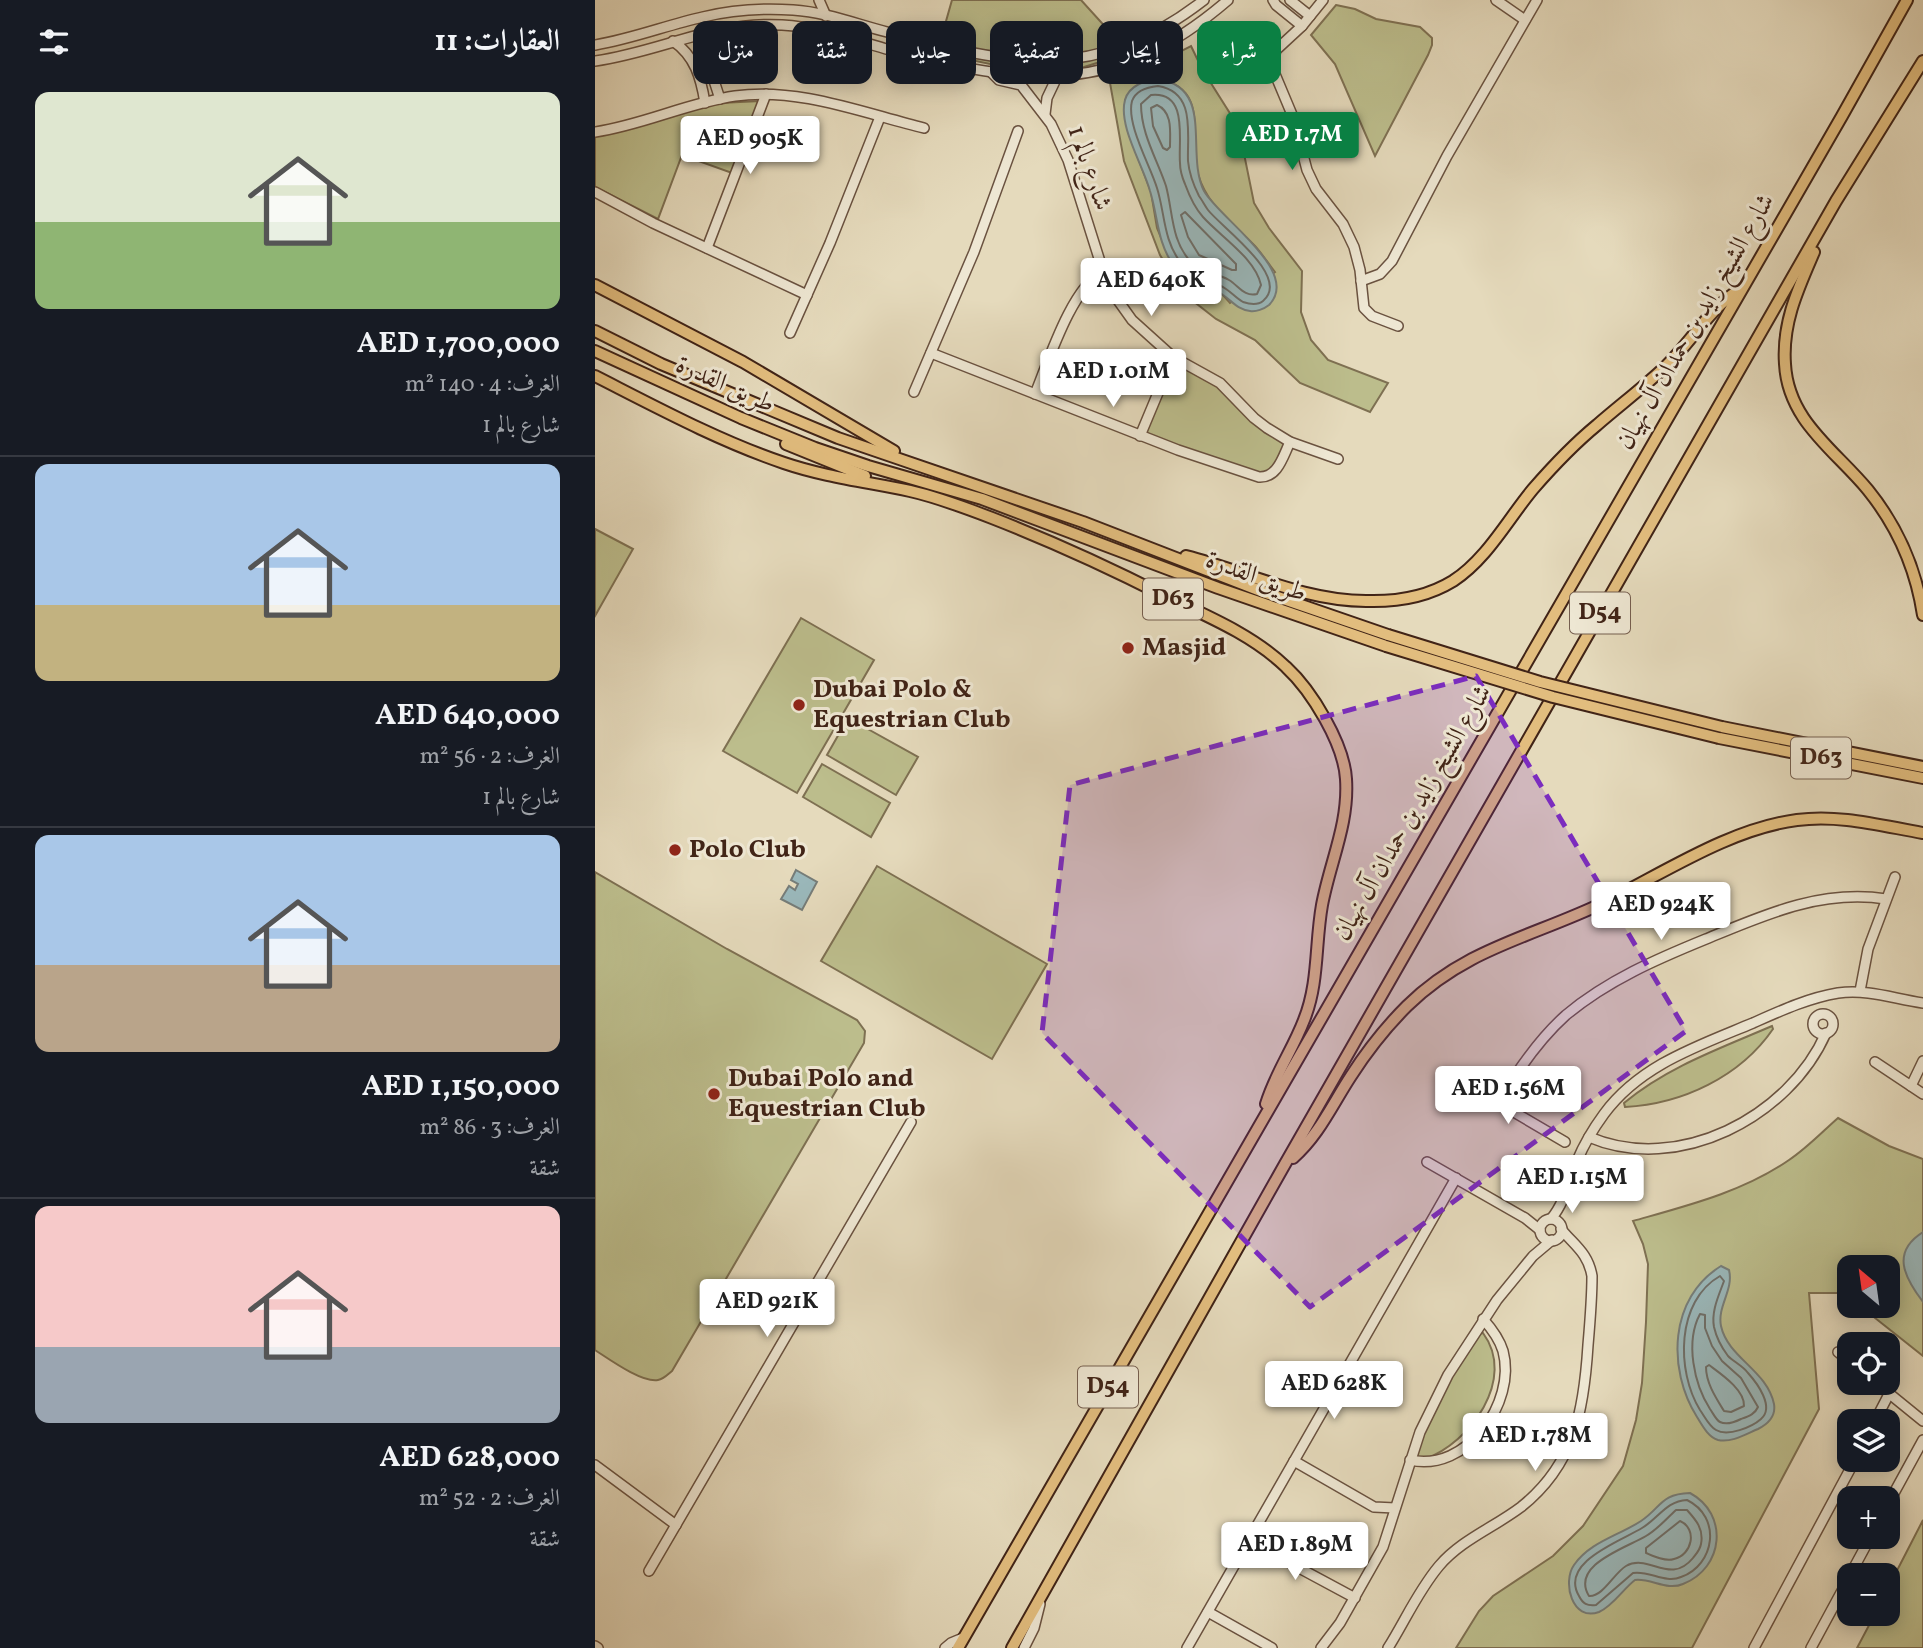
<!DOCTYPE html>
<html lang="ar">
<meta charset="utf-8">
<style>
body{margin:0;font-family:Vollkorn,Amiri,serif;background:#20242c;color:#f1f3f6;direction:rtl;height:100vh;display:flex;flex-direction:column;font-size:26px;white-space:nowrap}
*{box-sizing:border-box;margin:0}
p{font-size:23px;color:#9ea1a6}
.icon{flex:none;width:38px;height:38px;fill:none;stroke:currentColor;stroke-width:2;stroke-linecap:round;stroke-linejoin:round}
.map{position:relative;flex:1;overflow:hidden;direction:ltr}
.details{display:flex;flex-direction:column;background:#171b24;width:595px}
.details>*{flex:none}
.guide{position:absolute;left:21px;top:21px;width:665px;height:63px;direction:rtl;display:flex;gap:14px}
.needle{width:46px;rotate:331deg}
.fabs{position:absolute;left:1242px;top:1255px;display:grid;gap:14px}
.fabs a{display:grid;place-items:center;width:63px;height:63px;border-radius:14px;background:#171b24;box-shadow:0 4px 18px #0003;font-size:35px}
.price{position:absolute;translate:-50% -60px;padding:0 16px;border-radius:7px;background:#fff;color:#222;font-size:23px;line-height:46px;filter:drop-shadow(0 2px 4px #0008)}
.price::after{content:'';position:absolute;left:50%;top:42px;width:21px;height:16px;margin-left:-10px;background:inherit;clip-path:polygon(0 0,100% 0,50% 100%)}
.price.current{background:#0b8043;color:#fff}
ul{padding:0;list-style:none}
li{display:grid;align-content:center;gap:14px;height:371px;padding:0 35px}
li+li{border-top:2px solid #363941}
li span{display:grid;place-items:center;height:217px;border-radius:14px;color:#555}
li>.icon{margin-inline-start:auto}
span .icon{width:126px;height:126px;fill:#fffc;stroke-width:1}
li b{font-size:30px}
h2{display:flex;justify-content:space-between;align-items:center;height:84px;padding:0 35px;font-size:30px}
.pill{padding:0 24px;border-radius:14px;background:#171b24;box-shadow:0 4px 18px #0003;font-size:24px;line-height:63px}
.pill.current{background:#0b8043;color:#fff}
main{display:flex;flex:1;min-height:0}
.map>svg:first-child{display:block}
.green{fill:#bcbd8c;stroke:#7e7052;stroke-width:2;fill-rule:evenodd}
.water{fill:#9ab8bb;stroke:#767d79;stroke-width:2}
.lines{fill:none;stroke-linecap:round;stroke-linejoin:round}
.shore{stroke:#6e6e69;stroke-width:2}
.minor-casing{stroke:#6a5240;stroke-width:12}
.major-casing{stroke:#412417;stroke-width:14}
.minor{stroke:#eee7d3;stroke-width:9}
.major{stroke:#e2bd7e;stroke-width:10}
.major-bridge-casing{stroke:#412417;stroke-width:14;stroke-linecap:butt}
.major-bridge{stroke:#e2bd7e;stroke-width:10}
.marked{fill:#7b2cbf;fill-opacity:0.2;stroke:#7b2cbf;stroke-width:5;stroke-dasharray:14 9;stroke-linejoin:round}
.poi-dot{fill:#8f2418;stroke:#eee7d3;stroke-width:2.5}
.labels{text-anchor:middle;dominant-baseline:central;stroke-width:6;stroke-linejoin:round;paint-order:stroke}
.shield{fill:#eee7d3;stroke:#755e4f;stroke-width:2}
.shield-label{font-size:24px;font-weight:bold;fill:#412417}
.street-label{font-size:26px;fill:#412417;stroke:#eee7d3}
.poi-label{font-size:26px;font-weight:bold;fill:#412417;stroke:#eee7d3;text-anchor:start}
</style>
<main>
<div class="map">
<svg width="1328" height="1648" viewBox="0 0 1328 1648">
<rect width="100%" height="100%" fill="#e5dabc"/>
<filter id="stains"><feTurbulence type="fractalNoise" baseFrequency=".00286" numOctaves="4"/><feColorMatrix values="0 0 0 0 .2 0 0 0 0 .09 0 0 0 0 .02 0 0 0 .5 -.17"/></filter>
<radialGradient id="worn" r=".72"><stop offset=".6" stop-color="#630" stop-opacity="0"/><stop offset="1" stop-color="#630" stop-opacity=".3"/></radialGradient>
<g class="green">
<path d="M357,0H486L534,53L489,67L429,71L342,53Z"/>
<path d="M741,5L760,9L781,19L825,27L837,38V45L833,55L780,156L740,64L716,35Z"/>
<path d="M596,46L607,69L636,115L646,139L659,203L674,228L707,271L706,312L716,340L733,360L793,383L775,412L705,383L660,340L621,319L588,293L565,255L529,161L515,83L555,67ZM564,79C616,89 593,139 603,174C612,206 638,223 660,246C667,254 673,263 680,272L635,303L628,295L577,264L562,228L556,192L533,132L530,100C541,87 546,80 564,79Z"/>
<path d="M165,101L137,173L87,155L63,219L0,187V135L125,103Z"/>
<path d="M582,361L609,374L692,441L679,468L667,475L549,435Z"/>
<path d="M0,529L38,549L0,616Z"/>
<path d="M206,618L279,660L202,793L128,751Z"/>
<path d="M253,718L323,757L301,795L232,755Z"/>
<path d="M227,764L295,803L276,837L208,797Z"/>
<path d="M282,866L452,964L397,1059L226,961Z"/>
<path d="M0,872L132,949L262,1020L270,1031L269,1043L77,1371C72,1375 69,1379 63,1380C47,1383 14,1359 0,1350Z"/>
<path d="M1177,1026L1178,1029C1145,1077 1087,1104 1030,1107L1029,1103C1072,1067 1126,1048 1177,1026Z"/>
<path d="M1243,1118L1294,1146L1328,1159V1356L1265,1306H1293V1267H1255V1298L1249,1293H1214L1224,1409L1097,1648H861L884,1611L898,1596L958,1556L988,1526L1028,1466L1041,1420L1047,1383L1051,1322L1053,1264L1048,1244L1038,1221C1091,1206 1148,1192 1194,1160C1212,1148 1227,1132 1243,1118Z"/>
<path d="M888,1333C922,1379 875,1443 830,1459L819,1455L829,1426L880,1334Z"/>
<path d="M1328,1520V1648H1262L1280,1614H1293V1588Z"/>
</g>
<g class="water">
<path d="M564,79C620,89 590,153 609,191C624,218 707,272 674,305C669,309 661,312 655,311C643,310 637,301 628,295C611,282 594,286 579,266C562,243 563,216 555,191C548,165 523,126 530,100C534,85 551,80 564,79Z"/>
<path d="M201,870L222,882L207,910L186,899L194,886L200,890L203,884L196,880Z"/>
<path d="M1328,1232V1302C1309,1277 1296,1252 1328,1232Z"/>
<path d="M1126,1266L1134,1270C1139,1290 1122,1306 1126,1326C1133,1358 1172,1370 1179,1404C1181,1416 1173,1424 1163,1429C1151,1434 1137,1443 1123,1440C1113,1437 1107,1425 1102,1417C1072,1369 1074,1298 1126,1266Z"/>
<path d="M1095,1493C1134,1514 1129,1568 1088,1584C1072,1591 1056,1578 1040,1580C1028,1589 1018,1606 1004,1612C977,1622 967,1582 979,1565C995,1542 1023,1536 1046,1521C1067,1507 1065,1494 1095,1493Z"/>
</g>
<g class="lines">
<g class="shore">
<path d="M563,86C601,92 592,133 593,161C594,172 599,186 604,196C607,200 610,206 613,210C626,227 697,277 668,301C662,306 654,304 648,302C641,298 637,293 631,289C615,278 598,279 586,263C568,240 570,213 562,188C555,165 531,124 537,101C541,90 553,87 563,86Z"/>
<path d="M556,95C594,91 583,140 585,163C585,170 587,177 590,184C594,195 599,207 608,217C626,237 660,258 666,285L662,294C649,297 644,286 634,280C622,273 606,272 596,262C576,241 578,212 571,186C562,159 546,134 546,104Z"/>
<path d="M562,105C578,112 575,132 575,147L572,150L568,148L558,126L556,108Z"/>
<path d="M590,212L641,264V270H637L604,255L593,237L586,215Z"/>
<path d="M1125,1276L1129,1281C1124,1295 1116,1311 1119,1327C1121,1336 1127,1348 1133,1356C1139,1362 1148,1366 1153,1373C1162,1383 1180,1407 1166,1419C1157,1427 1133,1437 1121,1430C1114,1426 1110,1417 1105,1410C1081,1371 1081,1301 1125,1276Z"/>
<path d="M1105,1314L1110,1315V1328L1117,1346L1127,1361L1146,1378L1163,1407C1160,1414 1154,1416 1146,1419C1140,1422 1131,1425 1125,1422C1121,1420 1118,1413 1115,1409C1099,1384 1090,1342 1105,1314Z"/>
<path d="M1114,1365C1126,1374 1150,1390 1149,1406L1136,1412L1129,1411C1121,1398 1111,1383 1111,1367Z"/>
<path d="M1092,1500C1127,1517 1120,1565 1086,1577C1070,1584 1054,1570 1038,1573L1001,1605C992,1606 988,1604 984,1596C964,1562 1026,1541 1047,1528C1064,1518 1071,1501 1092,1500Z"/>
<path d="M1081,1510H1092C1101,1520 1109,1529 1106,1544C1105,1550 1102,1553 1098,1558C1075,1586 1054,1553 1031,1566C1019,1573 1008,1597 994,1596C975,1565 1031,1548 1051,1536C1063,1529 1071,1519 1081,1510Z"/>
<path d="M1085,1521C1103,1529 1097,1555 1079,1559C1070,1562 1058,1556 1051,1553V1548Z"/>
</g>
<defs>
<g id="minor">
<path d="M224,0L231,16"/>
<path d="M678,0L681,5L707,26"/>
<path d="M695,0L715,16"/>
<path d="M728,0L707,26L681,50L677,67L698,117L712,170L721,189L748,224L759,247L765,270L769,308L777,316L803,326"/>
<path d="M901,0L930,20"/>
<path d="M113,31L110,53L125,99"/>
<path d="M78,41C100,56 106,78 110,103"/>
<path d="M0,45C37,39 72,25 108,17C137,10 168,8 198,10C230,12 261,24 292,32C416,65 499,85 609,0"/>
<path d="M0,61C65,52 118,21 187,25C224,27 259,40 295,50C432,85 518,99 633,0"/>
<path d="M396,72L404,80L426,85L456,124L473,160L508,271L522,299L537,320L578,357L625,383L659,418L672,428L695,442L743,459"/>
<path d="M450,114L452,98L462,77"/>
<path d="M0,132C48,125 92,103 140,96C203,87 268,113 329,128"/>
<path d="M0,192L58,223L212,295"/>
<path d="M112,248L171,94"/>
<path d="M766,281L785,274L797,261L852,156L942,0"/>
<path d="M195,333L235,243L285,117"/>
<path d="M336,353L583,450L664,477C683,478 688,456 695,442"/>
<path d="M319,392L379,252L423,131"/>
<path d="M440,394C454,360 476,289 508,271"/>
<path d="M545,436L578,357"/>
<path d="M1265,991L1273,949L1300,877"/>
<circle cx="1228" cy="1024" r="10"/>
<path d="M1280,1062L1328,1094"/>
<path d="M871,1084L970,1142"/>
<path d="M1316,1086L1328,1061"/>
<path d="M903,1103C922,1071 943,1040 971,1015C1013,980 1062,959 1111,939C1169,915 1226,889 1291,899"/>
<path d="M994,1137C1083,1175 1194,1117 1231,1033"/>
<path d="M832,1162L930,1218L945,1230"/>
<path d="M956,1219C970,1202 974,1181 982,1161C989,1144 998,1129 1009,1114C1045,1065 1103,1046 1158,1023C1185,1011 1213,998 1243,993C1274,989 1299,999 1328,1003"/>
<circle cx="956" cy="1230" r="11"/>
<path d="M1243,1352L1255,1362"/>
<path d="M1280,1382L1328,1421"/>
<path d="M1280,1421L1294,1394"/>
<path d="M815,1460C871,1473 922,1403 908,1351C904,1338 897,1329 888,1319"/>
<path d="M699,1461L779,1507L800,1508"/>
<path d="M0,1465L81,1525"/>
<path d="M1293,1504L1328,1440"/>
<path d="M654,1541L760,1598"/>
<path d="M54,1571L316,1122"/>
<path d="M1255,1575L1276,1536"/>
<path d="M613,1612L677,1648"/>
<path d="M0,1646L3,1648"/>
<path d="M350,1648L356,1643L368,1638"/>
<path d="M429,1648L439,1628L445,1604"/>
<path d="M592,1648L861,1178"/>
<path d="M726,1648L745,1623L788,1547L825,1432L853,1375L902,1300L938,1256L957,1240"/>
<path d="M793,1648C810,1621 823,1591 844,1566C866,1540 898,1528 926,1507C980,1464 989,1410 993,1345C995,1322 997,1299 997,1276C993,1253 980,1246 966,1229"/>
<path d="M1159,1648L1260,1460"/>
<path d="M1216,1648L1255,1576"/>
</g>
<g id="major">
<path d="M1219,252C1203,289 1187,323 1190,364C1193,421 1240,450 1273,490C1302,526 1321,569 1328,615"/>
<path d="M0,285L148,362L299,451"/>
<path d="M0,331L66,364L243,438L488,522L671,593L793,635"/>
<path d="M0,351L146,418L220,448L273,466L387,499L623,588L791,646"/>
<path d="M0,376C61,407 124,441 189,463C230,477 273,482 315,491C342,497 371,508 397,518C456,541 513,567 570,596C612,616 658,635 691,667C717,691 749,744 751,779C754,824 735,862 727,905C720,944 724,983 709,1020C698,1049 680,1074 671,1104"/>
<path d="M191,444L270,476"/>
<path d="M591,556C650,571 709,601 771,601C802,602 832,597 858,581C892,559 913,519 938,489C958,466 979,444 1002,425C1025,405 1049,387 1071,366C1097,341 1114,309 1144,290"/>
<path d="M1127,727L1328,767"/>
<path d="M1124,738L1328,778"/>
<path d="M698,1158C724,1135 737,1105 756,1076C772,1051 791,1027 812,1006C871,948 937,937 1008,903C1069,873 1134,829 1202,820C1244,814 1287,826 1328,833"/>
<path d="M363,1648L1247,116L1312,0"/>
<path d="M417,1648L690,1164L1241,201L1328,61"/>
</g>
</defs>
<use href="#minor" class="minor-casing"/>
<use href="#major" class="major-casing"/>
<use href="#minor" class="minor"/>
<use href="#major" class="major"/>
<defs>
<g id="major-bridge">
<path d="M793,635L945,682L1127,727"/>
<path d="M791,646L958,697L1124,738"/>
</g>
</defs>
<use href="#major-bridge" class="major-bridge-casing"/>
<use href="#major-bridge" class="major-bridge"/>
</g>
<path class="marked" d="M881,676L1091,1031L715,1307L447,1033L475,785Z"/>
<g class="poi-dot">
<circle cx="533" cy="648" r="7"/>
<circle cx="204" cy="705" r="7"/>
<circle cx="80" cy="850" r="7"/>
<circle cx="119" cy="1094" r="7"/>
</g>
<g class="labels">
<g class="shield">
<rect x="548" y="578.5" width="60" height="41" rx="5"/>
<rect x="975" y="592.5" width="60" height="41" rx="5"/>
<rect x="1196" y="737.5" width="60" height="41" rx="5"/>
<rect x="483" y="1366.5" width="60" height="41" rx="5"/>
</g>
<g class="shield-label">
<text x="578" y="599">D63</text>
<text x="1005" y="613">D54</text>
<text x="1226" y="758">D63</text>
<text x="513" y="1387">D54</text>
</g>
<g class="street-label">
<text transform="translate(494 168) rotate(71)">شارع بالم 1</text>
<text transform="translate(1101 322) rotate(-60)">شارع الشيخ زايد بن حمدان آل نهيان</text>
<text transform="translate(130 385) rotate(24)">طريق القدرة</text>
<text transform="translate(661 577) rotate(20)">طريق القدرة</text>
<text transform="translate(818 813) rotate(-60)">شارع الشيخ زايد بن حمدان آل نهيان</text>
</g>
<g class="poi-label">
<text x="547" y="648">Masjid</text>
<text x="218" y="690">Dubai Polo &amp;<tspan x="218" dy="30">Equestrian Club</tspan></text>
<text x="94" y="850">Polo Club</text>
<text x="133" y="1079">Dubai Polo and<tspan x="133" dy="30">Equestrian Club</tspan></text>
</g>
</g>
<rect width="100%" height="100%" filter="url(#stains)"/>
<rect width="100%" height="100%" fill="url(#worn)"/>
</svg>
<div class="fabs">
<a><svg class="needle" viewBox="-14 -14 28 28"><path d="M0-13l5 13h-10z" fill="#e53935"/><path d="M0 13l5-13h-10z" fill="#9ea1a6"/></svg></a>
<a><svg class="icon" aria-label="locate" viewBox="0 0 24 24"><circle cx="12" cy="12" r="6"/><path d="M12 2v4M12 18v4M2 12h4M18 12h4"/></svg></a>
<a><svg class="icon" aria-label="layers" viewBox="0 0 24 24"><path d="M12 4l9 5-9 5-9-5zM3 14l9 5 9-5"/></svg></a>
<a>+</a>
<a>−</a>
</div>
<b class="price current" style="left:697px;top:172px">AED 1.7M</b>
<b class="price" style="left:155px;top:176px">AED 905K</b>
<b class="price" style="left:556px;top:318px">AED 640K</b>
<b class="price" style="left:518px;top:409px">AED 1.01M</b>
<b class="price" style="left:1066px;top:942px">AED 924K</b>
<b class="price" style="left:913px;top:1126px">AED 1.56M</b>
<b class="price" style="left:977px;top:1215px">AED 1.15M</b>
<b class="price" style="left:172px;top:1339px">AED 921K</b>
<b class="price" style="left:739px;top:1421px">AED 628K</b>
<b class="price" style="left:940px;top:1473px">AED 1.78M</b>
<b class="price" style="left:700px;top:1582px">AED 1.89M</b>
<div class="guide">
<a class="pill current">شراء</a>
<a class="pill">إيجار</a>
<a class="pill">تصفية</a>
<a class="pill">جديد</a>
<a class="pill">شقة</a>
<a class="pill">منزل</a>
</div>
</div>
<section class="details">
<h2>العقارات: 11<svg class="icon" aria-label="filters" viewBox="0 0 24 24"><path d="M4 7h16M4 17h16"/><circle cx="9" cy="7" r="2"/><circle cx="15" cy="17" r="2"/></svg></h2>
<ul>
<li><span style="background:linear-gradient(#dfe7d0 60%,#8fb573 0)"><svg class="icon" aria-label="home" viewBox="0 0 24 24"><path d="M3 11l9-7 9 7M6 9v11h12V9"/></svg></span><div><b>AED 1,700,000</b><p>الغرف: 4 · 140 m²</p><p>شارع بالم 1</p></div></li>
<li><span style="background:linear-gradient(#a9c7e8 65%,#c2b280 0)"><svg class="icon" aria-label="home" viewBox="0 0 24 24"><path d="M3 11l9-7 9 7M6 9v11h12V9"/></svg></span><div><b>AED 640,000</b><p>الغرف: 2 · 56 m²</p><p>شارع بالم 1</p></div></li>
<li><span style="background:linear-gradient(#a9c7e8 60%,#b9a48a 0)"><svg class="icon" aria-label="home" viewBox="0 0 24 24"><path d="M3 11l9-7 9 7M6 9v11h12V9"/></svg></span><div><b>AED 1,150,000</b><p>الغرف: 3 · 86 m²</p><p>شقة</p></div></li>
<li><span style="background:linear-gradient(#f6c9c9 65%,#9aa5b1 0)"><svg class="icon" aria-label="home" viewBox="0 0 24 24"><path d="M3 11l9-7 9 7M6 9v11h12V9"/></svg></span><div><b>AED 628,000</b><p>الغرف: 2 · 52 m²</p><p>شقة</p></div></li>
</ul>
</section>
</main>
